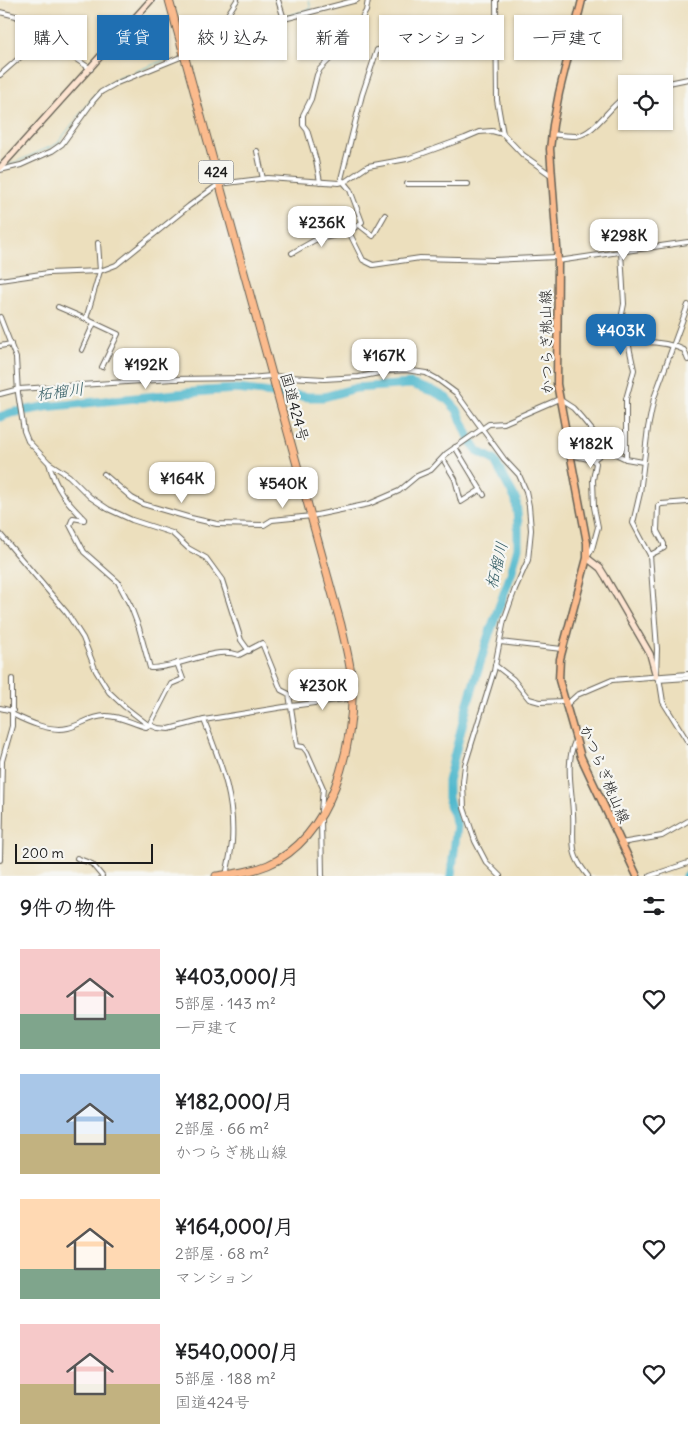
<!DOCTYPE html>
<html lang="ja">
<meta charset="utf-8">
<style>
body{margin:0;font-family:Delius,"Klee One",sans-serif;background:#f2f2f2;color:#202124;height:100vh;display:flex;flex-direction:column;font-size:19px;white-space:nowrap}
*{box-sizing:border-box;margin:0}
p{font-size:16px;color:#757577}
.icon{flex:none;width:28px;height:28px;fill:none;stroke:currentColor;stroke-width:2;stroke-linecap:round;stroke-linejoin:round}
.map{position:relative;height:876px;overflow:hidden}
.details{display:flex;flex-direction:column;background:#fff;flex:1}
.details>*{flex:none}
.top-card{position:absolute;left:15px;top:15px;width:659px;height:45px;display:flex;gap:10px}
.fabs{position:absolute;left:618px;top:75px;display:grid;gap:10px}
.fabs a{display:grid;place-items:center;width:55px;height:55px;border-radius:0px;background:#fff;box-shadow:0 1px 4px #0004;font-size:25px}
.scale{position:absolute;left:15px;bottom:12px;width:138px;box-sizing:border-box;padding-left:5px;border:2px solid #1c1c1c;border-top:0;font-size:14px;line-height:18px;white-space:nowrap;color:#1c1c1c;-webkit-text-stroke:4px #f6f6f2;paint-order:stroke}
.price{position:absolute;translate:-50% -42px;padding:0 11px;border-radius:10px;background:#fff;color:#222;font-size:16px;line-height:32px;filter:drop-shadow(0 1px 2px #0008)}
.price::after{content:'';position:absolute;left:50%;top:30px;width:15px;height:11px;margin-left:-8px;background:inherit;clip-path:polygon(0 0,100% 0,50% 100%)}
.price.active{background:#1f6fb2;color:#fff}
ul{padding:0;list-style:none}
li{display:flex;align-items:center;gap:15px;height:125px;padding:0 20px}
li span{display:grid;place-items:center;flex:none;width:140px;height:100px;border-radius:0px;color:#555}
li>.icon{margin-inline-start:auto}
span .icon{width:60px;height:60px;fill:#fffc;stroke-width:1}
li b{font-size:21px}
h2{display:flex;justify-content:space-between;align-items:center;height:60px;padding:0 20px;font-size:21px}
.pill{padding:0 18px;border-radius:0px;background:#fff;box-shadow:0 1px 4px #0004;font-size:18px;line-height:45px}
.pill.active{background:#1f6fb2;color:#fff}
.map>svg:first-child{display:block}
.lines{fill:none;stroke-linecap:round;stroke-linejoin:round}
.stream{stroke:#4eb7cc;stroke-width:1}
.river{stroke:#4eb7cc;stroke-width:9}
.street-casing{stroke:#656054;stroke-width:6}
.secondary-casing{stroke:#656054;stroke-width:8}
.primary-casing{stroke:#656054;stroke-width:9}
.highway-casing{stroke:#656054;stroke-width:9}
.street{stroke:#fff;stroke-width:4}
.secondary{stroke:#fde4d1;stroke-width:5.5}
.primary{stroke:#fbbb8d;stroke-width:6}
.highway{stroke:#fbbb8d;stroke-width:7}
.labels{text-anchor:middle;dominant-baseline:central;stroke-width:4.5;stroke-linejoin:round;paint-order:stroke}
.shield{fill:#f6f6f2;stroke:#5d5d5c;stroke-width:1}
.shield-label{font-size:14px;font-weight:bold;fill:#1c1c1c}
.street-label{font-size:15px;fill:#1c1c1c;stroke:#f6f6f2}
.water-label{font-size:16px;font-style:italic;fill:#305a62;stroke:#f6f6f2}
</style>
<div class="map">
<svg width="688" height="876" viewBox="0 0 688 876">
<rect width="100%" height="100%" fill="#f6f6f2"/>
<filter id="ink" filterUnits="userSpaceOnUse"><feTurbulence type="fractalNoise" baseFrequency=".02" numOctaves="2"/><feDisplacementMap in="SourceGraphic" scale="10" xChannelSelector="R" yChannelSelector="G"/><feConvolveMatrix kernelMatrix="1 2 1 2 8 2 1 2 1" color-interpolation-filters="sRGB"/></filter>
<filter id="wash" filterUnits="userSpaceOnUse"><feTurbulence type="fractalNoise" baseFrequency=".0096" numOctaves="4" result="noise"/><feDisplacementMap in="SourceGraphic" scale="20" xChannelSelector="R" yChannelSelector="G"/><feGaussianBlur stdDeviation="1.12" result="paint"/><feColorMatrix in="noise" values="0 0 0 0 0 0 0 0 0 0 0 0 0 0 0 0 0 1.4 0 .05"/><feComposite in="paint" operator="in"/></filter>
<g filter="url(#wash)">
<rect width="100%" height="100%" fill="#ecdfbd"/>
<g class="lines">
<g class="stream">
<path d="M284,17L311,9L309,0"/>
<path d="M196,47L273,21"/>
<path d="M5,167L57,144L98,91L117,79L170,58"/>
</g>
<g class="river">
<path d="M0,417L11,413L44,407L207,391L236,389L309,397H324L356,388L411,384L435,392L446,398L457,410L471,442L479,452L494,460L516,500L518,524V547L511,574L488,637L467,706L448,781V798L457,826L451,876"/>
<path d="M686,876L688,875"/>
</g>
</g>
</g>
<g filter="url(#ink)">
<g class="lines">
<defs>
<g id="street">
<path d="M278,0L284,19"/>
<path d="M496,0L497,100L503,134L523,155L551,175"/>
<path d="M0,12L16,16L53,44L91,69"/>
<path d="M404,22C398,39 398,49 377,50L362,95L341,179L350,190L362,222L349,232L363,260L373,265L420,258L494,260L557,257"/>
<path d="M215,43L214,36L237,0"/>
<path d="M0,75L43,37"/>
<path d="M664,84L688,79"/>
<path d="M551,134C559,135 568,136 576,136C595,134 610,105 626,96"/>
<path d="M257,151L263,179"/>
<path d="M0,170L21,165L52,151L62,144L93,101L101,92L117,83L215,43L284,19L357,0"/>
<path d="M320,182L316,160L307,130L303,125V115L311,99L317,75L320,69L338,51L352,35L366,11L368,0"/>
<path d="M407,184H468"/>
<path d="M359,225L373,236L385,215"/>
<path d="M98,243L100,271L86,319L118,334L102,367"/>
<path d="M621,252L624,304L622,314L634,370L626,399V459"/>
<path d="M292,253L315,240L349,232"/>
<path d="M558,261L688,242"/>
<path d="M0,280L48,273L100,271L116,265L189,206L219,184L268,178L339,183L346,181L368,166L407,159L465,138L479,132L492,131L503,134"/>
<path d="M688,305L654,398L648,428L640,493L633,523L650,555L657,649L656,676L660,683L663,702L688,742"/>
<path d="M58,307L86,319"/>
<path d="M0,317L16,358L18,393L24,431L28,441L49,463L69,476L90,497L108,509L132,520L172,533L188,548L206,558L222,580L241,640L249,651"/>
<path d="M628,343C647,341 667,342 684,350L688,360"/>
<path d="M0,346L11,344"/>
<path d="M82,350L94,323"/>
<path d="M0,394L19,389L173,379L249,378L272,376L324,379L359,377L389,371L406,370L426,373L437,379L456,393L504,459L519,475L526,491L529,506L531,530L528,560L515,589L504,620L494,671L465,765L463,782L464,808L475,841L486,862L500,876"/>
<path d="M455,447L484,495"/>
<path d="M570,455L593,460L601,454L609,451"/>
<path d="M443,459L455,479L461,502L480,490"/>
<path d="M49,463C55,488 66,501 84,519"/>
<path d="M104,474L132,498L143,504L191,518L217,524L264,525L272,520L312,516L369,504L399,491L417,476L431,470L446,454L489,424L504,423L559,399L573,408L582,418L609,451L626,459L643,462"/>
<path d="M84,520L73,518L70,525L84,552L118,582L131,607L139,628L150,668C180,668 212,646 239,655L262,643L281,690L289,694L297,746L303,747L307,752L323,788L321,811"/>
<path d="M0,534L67,613L83,638L96,671L109,692L125,707L147,724L158,728L169,729L204,720L284,707L352,698"/>
<path d="M650,555L664,548V544L657,531L658,506L661,504L688,502"/>
<path d="M588,556L592,549L598,527L594,507L593,480L596,463L593,460"/>
<path d="M500,642L562,649"/>
<path d="M495,665L513,679L529,699L540,702L564,701"/>
<path d="M658,680L688,678"/>
<path d="M565,706L577,695L612,680L688,674"/>
<path d="M0,708L13,711"/>
<path d="M12,714C28,722 50,732 68,728C81,725 91,716 105,716C119,715 133,724 146,727L150,725L171,684L183,679L177,663"/>
<path d="M204,720C220,762 235,795 232,842C231,853 228,865 226,876"/>
<path d="M575,741C565,764 572,789 573,814C574,825 572,837 574,849C575,859 582,868 588,876"/>
<path d="M321,818L322,876"/>
<path d="M621,843L662,836L688,821"/>
<path d="M77,858L92,864L102,876"/>
<path d="M0,860L2,761L12,726V679"/>
<path d="M650,876L688,863"/>
</g>
<g id="secondary">
<path d="M0,168L151,0"/>
<path d="M587,558L600,568L605,576L650,654L656,676"/>
</g>
<path id="primary" d="M582,0L559,93L553,125L550,149L558,261L557,384L587,543V558L560,659L559,680L581,757L637,876"/>
<path id="highway" d="M169,0L341,625C345,643 350,662 352,681C355,745 332,837 268,865C251,872 233,874 216,876"/>
</defs>
<use href="#street" class="street-casing"/>
<use href="#secondary" class="secondary-casing"/>
<use href="#primary" class="primary-casing"/>
<use href="#highway" class="highway-casing"/>
<use href="#street" class="street"/>
<use href="#secondary" class="secondary"/>
<use href="#primary" class="primary"/>
<use href="#highway" class="highway"/>
</g>
</g>
<g class="labels">
<rect class="shield" x="198.5" y="160.5" width="35" height="23" rx="4"/>
<g class="shield-label">
<text x="216" y="172">424</text>
</g>
<g class="street-label">
<text transform="translate(546 342) rotate(-91)">かつらぎ桃山線</text>
<text transform="translate(295 407) rotate(75)">国道424号</text>
<text transform="translate(605 774) rotate(67)">かつらぎ桃山線</text>
</g>
<g class="water-label">
<text transform="translate(60 391) rotate(-7)">柘榴川</text>
<text transform="translate(496 565) rotate(-76)">柘榴川</text>
</g>
</g>
</svg>
<div class="fabs">
<a><svg class="icon" aria-label="locate" viewBox="0 0 24 24"><circle cx="12" cy="12" r="6"/><path d="M12 2v4M12 18v4M2 12h4M18 12h4"/></svg></a>
</div>
<div class="scale">200 m</div>
<b class="price" style="left:322px;top:248px">¥236K</b>
<b class="price" style="left:624px;top:261px">¥298K</b>
<b class="price active" style="left:621px;top:356px">¥403K</b>
<b class="price" style="left:384px;top:381px">¥167K</b>
<b class="price" style="left:146px;top:390px">¥192K</b>
<b class="price" style="left:591px;top:469px">¥182K</b>
<b class="price" style="left:182px;top:504px">¥164K</b>
<b class="price" style="left:283px;top:509px">¥540K</b>
<b class="price" style="left:323px;top:711px">¥230K</b>
<div class="top-card">
<a class="pill">購入</a>
<a class="pill active">賃貸</a>
<a class="pill">絞り込み</a>
<a class="pill">新着</a>
<a class="pill">マンション</a>
<a class="pill">一戸建て</a>
</div>
</div>
<section class="details">
<h2>9件の物件<svg class="icon" aria-label="filters" viewBox="0 0 24 24"><path d="M4 7h16M4 17h16"/><circle cx="9" cy="7" r="2"/><circle cx="15" cy="17" r="2"/></svg></h2>
<ul>
<li><span style="background:linear-gradient(#f6c9c9 65%,#7fa58c 0)"><svg class="icon" aria-label="home" viewBox="0 0 24 24"><path d="M3 11l9-7 9 7M6 9v11h12V9"/></svg></span><div><b>¥403,000/月</b><p>5部屋 · 143 m²</p><p>一戸建て</p></div><svg class="icon" aria-label="heart" viewBox="0 0 24 24"><path d="M12 20l-8-8c-3-5 5-10 8-4 3-6 11-1 8 4z"/></svg></li>
<li><span style="background:linear-gradient(#a9c7e8 60%,#c2b280 0)"><svg class="icon" aria-label="home" viewBox="0 0 24 24"><path d="M3 11l9-7 9 7M6 9v11h12V9"/></svg></span><div><b>¥182,000/月</b><p>2部屋 · 66 m²</p><p>かつらぎ桃山線</p></div><svg class="icon" aria-label="heart" viewBox="0 0 24 24"><path d="M12 20l-8-8c-3-5 5-10 8-4 3-6 11-1 8 4z"/></svg></li>
<li><span style="background:linear-gradient(#ffd9b3 70%,#7fa58c 0)"><svg class="icon" aria-label="home" viewBox="0 0 24 24"><path d="M3 11l9-7 9 7M6 9v11h12V9"/></svg></span><div><b>¥164,000/月</b><p>2部屋 · 68 m²</p><p>マンション</p></div><svg class="icon" aria-label="heart" viewBox="0 0 24 24"><path d="M12 20l-8-8c-3-5 5-10 8-4 3-6 11-1 8 4z"/></svg></li>
<li><span style="background:linear-gradient(#f6c9c9 60%,#c2b280 0)"><svg class="icon" aria-label="home" viewBox="0 0 24 24"><path d="M3 11l9-7 9 7M6 9v11h12V9"/></svg></span><div><b>¥540,000/月</b><p>5部屋 · 188 m²</p><p>国道424号</p></div><svg class="icon" aria-label="heart" viewBox="0 0 24 24"><path d="M12 20l-8-8c-3-5 5-10 8-4 3-6 11-1 8 4z"/></svg></li>
</ul>
</section>
